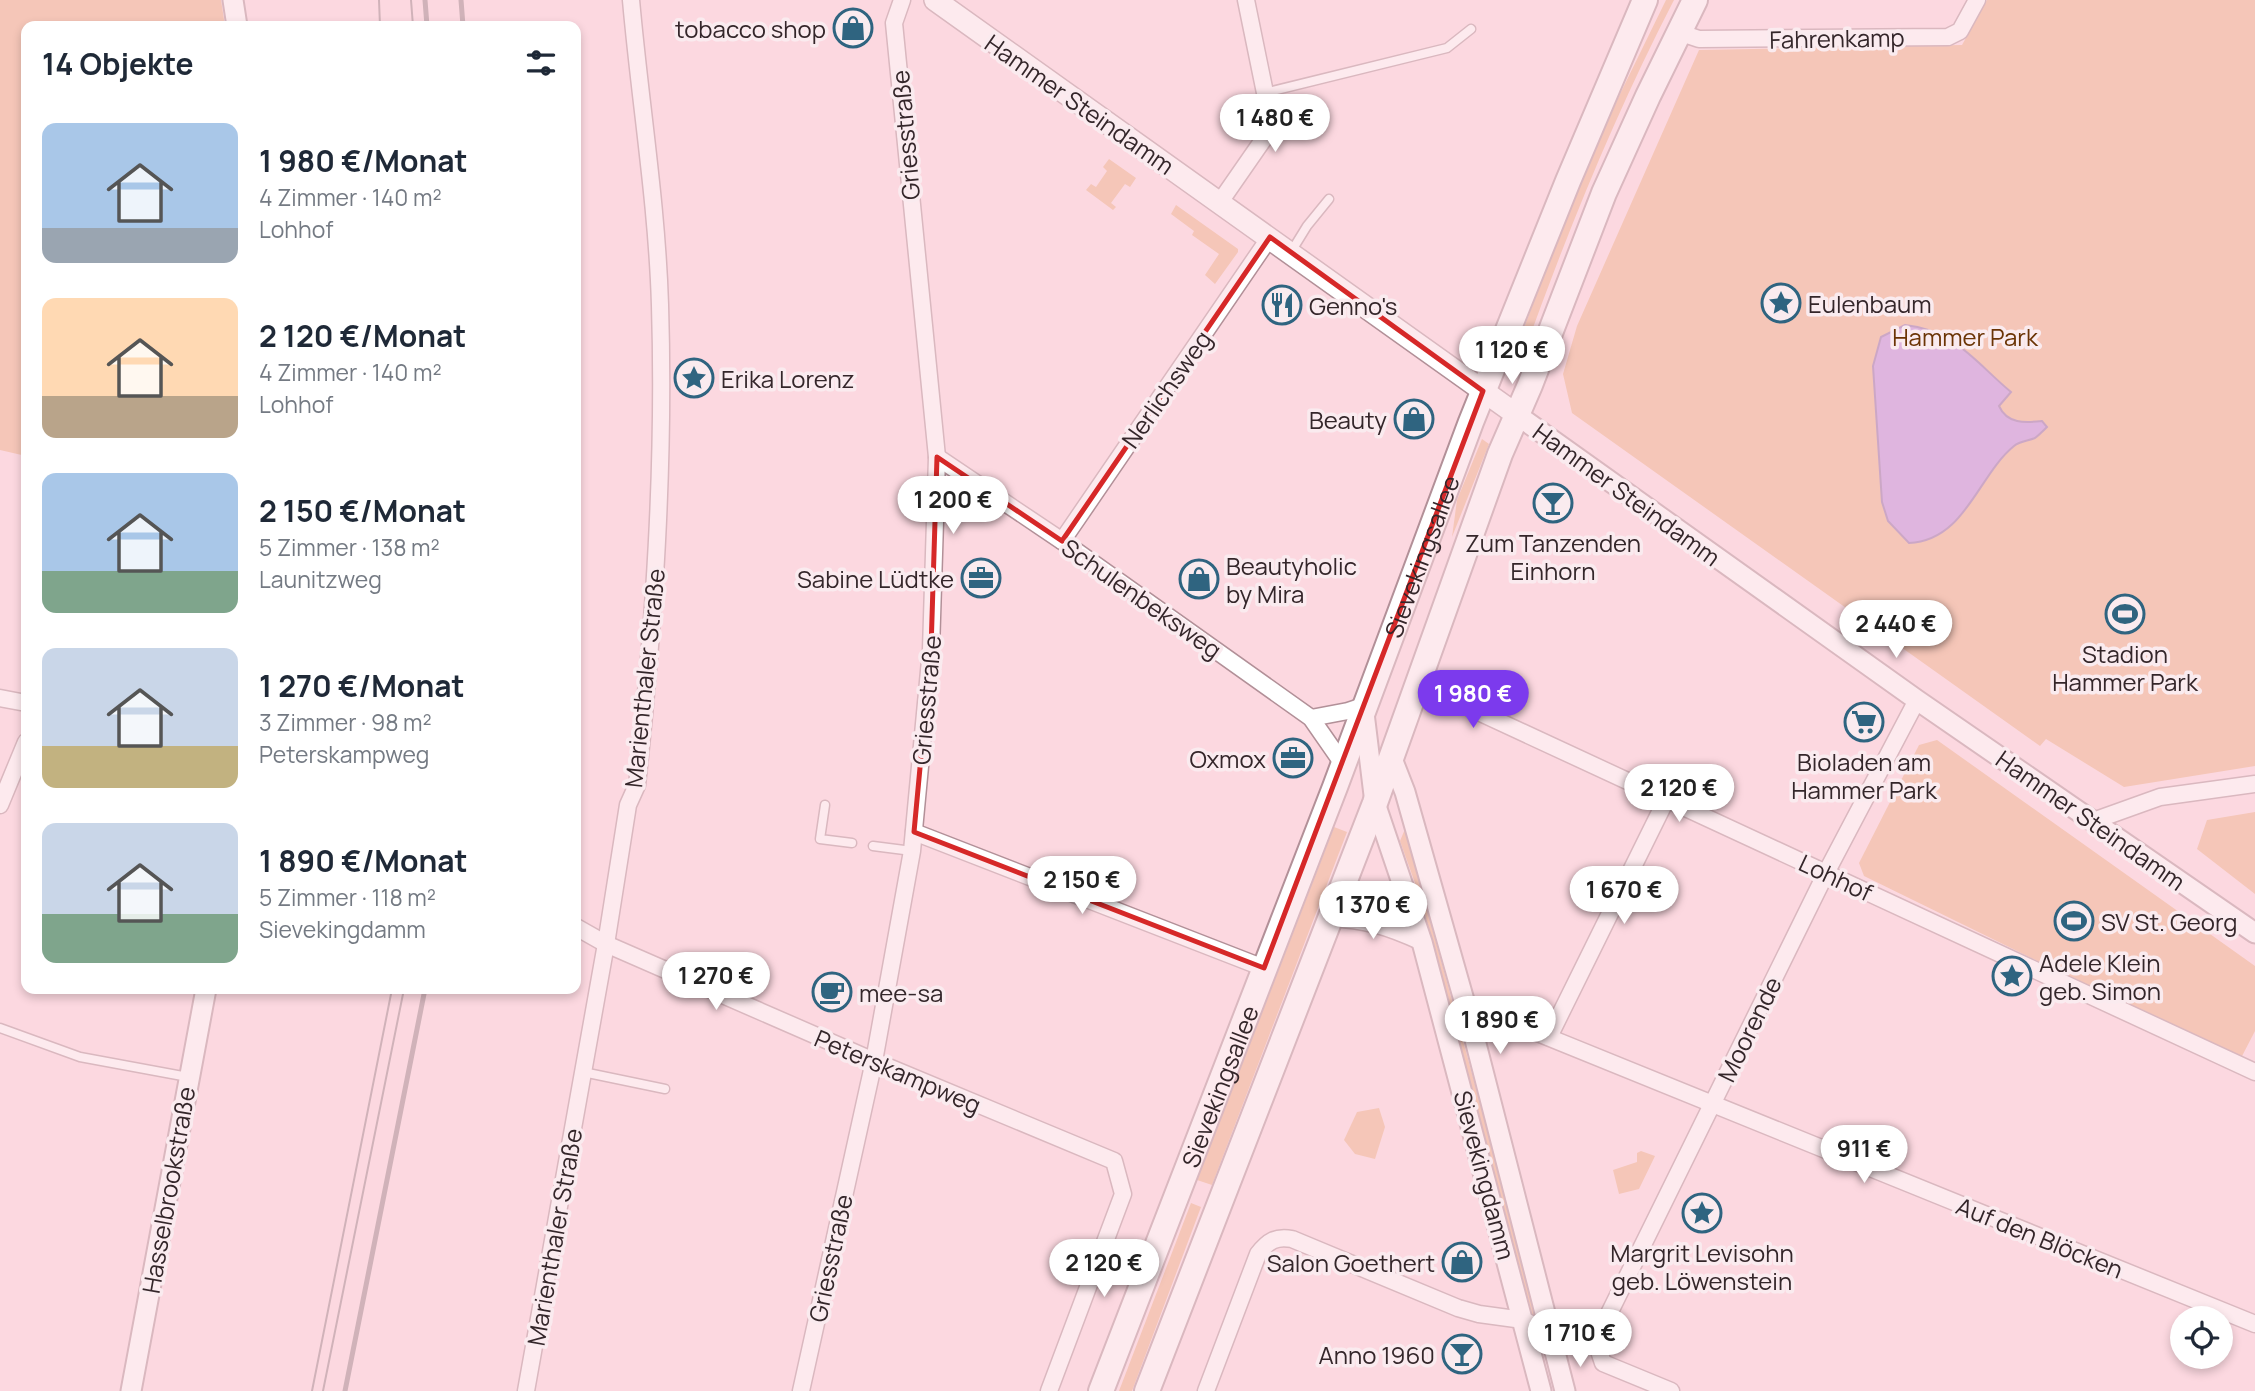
<!DOCTYPE html>
<html lang="de">
<meta charset="utf-8">
<style>
body{margin:0;font-family:Manrope,sans-serif;background:#f2f2f3;color:#1f2937;height:100vh;display:flex;flex-direction:column;font-size:26px;white-space:nowrap}
*{box-sizing:border-box;margin:0}
p{font-size:23px;color:#747a83}
.icon{flex:none;width:38px;height:38px;fill:none;stroke:currentColor;stroke-width:2;stroke-linecap:round;stroke-linejoin:round}
.map{position:relative;flex:1;overflow:hidden}
.sheet{position:absolute;left:21px;top:21px;width:560px;height:973px;display:flex;flex-direction:column;background:#fff;border-radius:14px;box-shadow:0 4px 10px #0003}
.sheet>*{flex:none}
.fabs{position:absolute;left:2170px;top:1306px;display:grid;gap:14px}
.fabs a{display:grid;place-items:center;width:63px;height:63px;border-radius:50%;background:#fff;box-shadow:0 4px 10px #0003;font-size:35px}
.price{position:absolute;translate:-50% -60px;padding:0 16px;border-radius:24px;background:#fff;color:#222;font-size:23px;line-height:46px;filter:drop-shadow(0 2px 4px #0008)}
.price::after{content:'';position:absolute;left:50%;top:42px;width:21px;height:16px;margin-left:-10px;background:inherit;clip-path:polygon(0 0,100% 0,50% 100%)}
.price.on{background:#7c3aed;color:#fff}
ul{padding:0;list-style:none}
li{display:flex;align-items:center;gap:21px;height:175px;padding:0 21px}
li span{display:grid;place-items:center;flex:none;width:196px;height:140px;border-radius:14px;color:#555}
li>.icon{margin-inline-start:auto}
span .icon{width:84px;height:84px;fill:#fffc;stroke-width:1}
li b{font-size:30px}
h2{display:flex;justify-content:space-between;align-items:center;height:84px;padding:0 21px;font-size:30px}
.map>svg:first-child{display:block}
.green{fill:#edaf87}
.water{fill:#bc8add;stroke:#936ca7;stroke-width:2}
.lines{fill:none;stroke-linecap:round;stroke-linejoin:round}
.service-casing{stroke:#b29098;stroke-width:11}
.minor-casing{stroke:#b29098;stroke-width:19}
.tertiary-casing{stroke:#b29098;stroke-width:23}
.secondary-casing{stroke:#b29098;stroke-width:24}
.primary-casing{stroke:#b29098;stroke-width:28}
.service{stroke:#fff;stroke-width:8}
.minor{stroke:#fff;stroke-width:16}
.tertiary{stroke:#fff;stroke-width:19}
.secondary{stroke:#fff;stroke-width:21}
.primary{stroke:#fff;stroke-width:24}
.tram{stroke:#9c8389;stroke-width:2}
.rail{stroke:#9c8389;stroke-width:5}
.marked{fill:none;stroke:#d62828;stroke-width:5;stroke-linejoin:round}
.labels{text-anchor:middle;dominant-baseline:central;stroke-width:7;stroke-linejoin:round;paint-order:stroke}
.poi-label{font-size:24px;fill:#34262a;stroke:#faebef;text-anchor:start}
.street-label{font-size:24px;fill:#34262a;stroke:#faebef}
.park-label{font-size:24px;fill:#6b3405;stroke:#faebef}
</style>
<div class="map">
<svg width="2255" height="1391" viewBox="0 0 2255 1391">
<rect width="100%" height="100%" fill="#fcd8e0"/>
<g class="green">
<path d="M0,0H221L225,26H26V456L0,450Z"/>
<path d="M1666,0H1674C1613,118 1563,242 1519,367L1511,362L1568,212L1619,96Z"/>
<path d="M1987,0H2255V766L2124,787L2046,739L2040,746L1572,413L1563,374L1577,326L1699,50L1962,45Z"/>
<path d="M1109,159L1136,178L1130,187L1125,184L1111,203L1116,207L1113,210L1086,190L1091,184L1096,187L1107,171L1103,167Z"/>
<path d="M1176,205L1238,249V252L1215,284L1205,275L1219,254L1192,235L1194,231L1171,214Z"/>
<path d="M1482,439L1489,444L1452,537L1457,500Z"/>
<path d="M1937,740L2255,966V1031L2240,1060L1864,876L1859,863L1919,745Z"/>
<path d="M2255,812V894L2197,849L2207,820Z"/>
<path d="M1334,827L1347,832L1212,1185L1197,1180Z"/>
<path d="M1405,829L1539,1318L1534,1321L1421,900L1400,841Z"/>
<path d="M1379,1108L1385,1127L1375,1159L1355,1154L1344,1140L1357,1112Z"/>
<path d="M1641,1151L1655,1156L1639,1189L1619,1194L1613,1170L1637,1162V1153Z"/>
<path d="M1191,1203L1201,1207L1132,1391H1119Z"/>
</g>
<path class="water" d="M1905,325C1955,330 1976,363 2011,392L1999,406C2007,424 2025,423 2042,421L2047,427C2043,431 2039,435 2035,438C2028,441 2020,441 2014,446C1978,475 1965,541 1909,543L1888,521L1882,502L1873,366L1881,337Z"/>
<g class="lines">
<defs>
<g id="service">
<path d="M1264,93L1447,48L1471,29"/>
<path d="M1291,252L1307,226L1329,199"/>
<path d="M825,805L820,839L852,843"/>
<path d="M873,846L912,851"/>
<path d="M0,1028L80,1057L188,1077"/>
<path d="M583,1072L665,1089"/>
</g>
<g id="minor">
<path d="M1678,32L1699,39L1948,37L1960,31L1977,0"/>
<path d="M1220,202L1272,127L1246,0"/>
<path d="M937,457L1062,541L1311,718L1343,764"/>
<path d="M1062,541L1270,237"/>
<path d="M1416,683L2255,1072"/>
<path d="M0,698L26,703"/>
<path d="M1311,718L1348,711L1363,706"/>
<path d="M0,805L26,742"/>
<path d="M2093,821L2160,797L2255,784"/>
<path d="M914,832L1264,968"/>
<path d="M1328,918C1367,920 1387,926 1422,942"/>
<path d="M576,927L606,944L874,1061L1114,1161L1123,1194L1049,1391"/>
<path d="M1473,1032L1495,1025L1513,1023L2255,1324"/>
<path d="M1549,1037L1667,798"/>
<path d="M526,1391L606,944L628,805L637,785C654,625 665,466 660,305C657,203 640,102 631,0"/>
<path d="M801,1391L874,1061L912,851L931,650L937,457L894,23L902,0"/>
<path d="M1206,1391L1258,1254C1268,1241 1276,1236 1292,1239L1458,1308L1479,1314L1523,1320L1551,1333"/>
<path d="M1671,1391L1603,1363L1597,1345L1600,1332L1826,873L1917,700"/>
</g>
<g id="tertiary">
<path d="M233,0L237,26"/>
<path d="M1517,415L1917,700L2255,933"/>
<path d="M1364,713L1375,803L1422,942L1541,1391"/>
<path d="M1391,756L1405,792L1473,1032L1565,1391"/>
<path d="M131,1391L206,989"/>
</g>
<path id="secondary" d="M935,0L1517,415"/>
<g id="primary">
<path id="s1" d="M1101,1391L1335,787L1471,422L1568,181L1645,0"/>
<path d="M1147,1391L1375,803L1500,454L1530,385L1604,193L1648,96L1695,0"/>
</g>
</defs>
<use href="#service" class="service-casing"/>
<use href="#minor" class="minor-casing"/>
<use href="#tertiary" class="tertiary-casing"/>
<use href="#secondary" class="secondary-casing"/>
<use href="#primary" class="primary-casing"/>
<use href="#service" class="service"/>
<use href="#minor" class="minor"/>
<use href="#tertiary" class="tertiary"/>
<use href="#secondary" class="secondary"/>
<use href="#primary" class="primary"/>
<g class="tram">
<path d="M379,0L380,26"/>
<path d="M411,0L413,26"/>
<path d="M312,1391L392,989"/>
<path d="M323,1391L404,989"/>
</g>
<g class="rail">
<path d="M425,0L427,26"/>
<path d="M461,0L463,26"/>
<path d="M345,1391L425,989"/>
</g>
</g>
<path d="M0 0H2255V1391H0ZM1270,237L1483,391L1264,968L914,832L931,650L937,457L1062,541Z" fill="#fcd8e0" fill-opacity=".55" fill-rule="evenodd"/>
<path class="marked" d="M1270,237L1483,391L1264,968L914,832L931,650L937,457L1062,541Z"/>
<defs>
<symbol id="shop-ring" viewBox="-11 -11 22 22"><circle r="9.5" fill="#faebef" stroke="#2f6480" stroke-width="1.5"/><path d="M-5-2.5h2.3a2.7 3.5 0 0 1 5.4 0H5L5.5 6h-11ZM-1.5-2.5h3a1.5 2.3 0 0 0-3 0Z" fill="#2f6480"/></symbol>
<symbol id="sight-ring" viewBox="-11 -11 22 22"><circle r="9.5" fill="#faebef" stroke="#2f6480" stroke-width="1.5"/><path d="M0-6L1.8-2.2L6-1.7L2.9 1.2L3.7 5.4L0 3.3L-3.7 5.4L-2.9 1.2L-6-1.7L-1.8-2.2Z" fill="#2f6480"/></symbol>
<symbol id="restaurant-ring" viewBox="-11 -11 22 22"><circle r="9.5" fill="#faebef" stroke="#2f6480" stroke-width="1.5"/><path d="M-5-6h1v4h1v-4h1v4h1v-4h1v5L-1.5 .5V6h-2V.5L-5-1ZM5-6V6H3V1.5H1.5Q1.5-4 5-6Z" fill="#2f6480"/></symbol>
<symbol id="bar-ring" viewBox="-11 -11 22 22"><circle r="9.5" fill="#faebef" stroke="#2f6480" stroke-width="1.5"/><path d="M-6-5H6L.8 .8V4.5H3.5V6h-7V4.5H-.8V.8Z" fill="#2f6480"/></symbol>
<symbol id="office-ring" viewBox="-11 -11 22 22"><circle r="9.5" fill="#faebef" stroke="#2f6480" stroke-width="1.5"/><path d="M-6-3h4V-5.5h4V-3h4V5H-6ZM-1-4.5V-3h2v-1.5ZM-6 0V1H6V0Z" fill="#2f6480"/></symbol>
<symbol id="stadium-ring" viewBox="-11 -11 22 22"><circle r="9.5" fill="#faebef" stroke="#2f6480" stroke-width="1.5"/><path d="M0-5a6.5 5 0 1 0 0 10a6.5 5 0 1 0 0-10ZM-3.5-1.8h7v3.6h-7Z" fill="#2f6480"/></symbol>
<symbol id="supermarket-ring" viewBox="-11 -11 22 22"><circle r="9.5" fill="#faebef" stroke="#2f6480" stroke-width="1.5"/><path d="M-6-5.5h2.5l.6 2H6L4.5 2H-2.5L-4.4-4H-6ZM-1.5 3.2a1.3 1.3 0 1 0 .1 0ZM3 3.2a1.3 1.3 0 1 0 .1 0Z" fill="#2f6480"/></symbol>
<symbol id="cafe-ring" viewBox="-11 -11 22 22"><circle r="9.5" fill="#faebef" stroke="#2f6480" stroke-width="1.5"/><path d="M-5.5-4.5H6V0H3Q3 3.5 0 3.5H-2.5Q-5.5 3.5-5.5 0ZM3-3.2v2h1.7v-2ZM-6 4.5H4V6H-6Z" fill="#2f6480"/></symbol>
</defs>
<g fill-rule="evenodd">
<use href="#shop-ring" x="831" y="6" width="44" height="44"/>
<use href="#sight-ring" x="1759" y="281" width="44" height="44"/>
<use href="#restaurant-ring" x="1260" y="283" width="44" height="44"/>
<use href="#sight-ring" x="672" y="356" width="44" height="44"/>
<use href="#shop-ring" x="1392" y="397" width="44" height="44"/>
<use href="#bar-ring" x="1531" y="481" width="44" height="44"/>
<use href="#office-ring" x="959" y="556" width="44" height="44"/>
<use href="#shop-ring" x="1177" y="557" width="44" height="44"/>
<use href="#stadium-ring" x="2103" y="592" width="44" height="44"/>
<use href="#supermarket-ring" x="1842" y="700" width="44" height="44"/>
<use href="#office-ring" x="1271" y="736" width="44" height="44"/>
<use href="#stadium-ring" x="2052" y="899" width="44" height="44"/>
<use href="#sight-ring" x="1990" y="954" width="44" height="44"/>
<use href="#cafe-ring" x="810" y="970" width="44" height="44"/>
<use href="#sight-ring" x="1680" y="1191" width="44" height="44"/>
<use href="#shop-ring" x="1440" y="1240" width="44" height="44"/>
<use href="#bar-ring" x="1440" y="1332" width="44" height="44"/>
</g>
<g class="labels">
<g class="poi-label">
<text x="826" y="28" text-anchor="end">tobacco shop</text>
<text x="1808" y="303">Eulenbaum</text>
<text x="1309" y="305">Genno's</text>
<text x="721" y="378">Erika Lorenz</text>
<text x="1387" y="419" text-anchor="end">Beauty</text>
<text x="1553" y="542" text-anchor="middle">Zum Tanzenden<tspan x="1553" dy="28">Einhorn</tspan></text>
<text x="1226" y="565">Beautyholic<tspan x="1226" dy="28">by Mira</tspan></text>
<text x="954" y="578" text-anchor="end">Sabine Lüdtke</text>
<text x="2125" y="653" text-anchor="middle">Stadion<tspan x="2125" dy="28">Hammer Park</tspan></text>
<text x="1266" y="758" text-anchor="end">Oxmox</text>
<text x="1864" y="761" text-anchor="middle">Bioladen am<tspan x="1864" dy="28">Hammer Park</tspan></text>
<text x="2101" y="921">SV St. Georg</text>
<text x="2039" y="962">Adele Klein<tspan x="2039" dy="28">geb. Simon</tspan></text>
<text x="859" y="992">mee-sa</text>
<text x="1702" y="1252" text-anchor="middle">Margrit Levisohn<tspan x="1702" dy="28">geb. Löwenstein</tspan></text>
<text x="1435" y="1262" text-anchor="end">Salon Goethert</text>
<text x="1435" y="1354" text-anchor="end">Anno 1960</text>
</g>
<g class="street-label">
<text transform="translate(1837 38) rotate(-1)">Fahrenkamp</text>
<text transform="translate(1080 104) rotate(35)">Hammer Steindamm</text>
<text transform="translate(905 135) rotate(-95)">Griesstraße</text>
<text transform="translate(1166 389) rotate(-55)">Nerlichsweg</text>
<text transform="translate(1627 494) rotate(36)">Hammer Steindamm</text>
<text stroke="none"><textPath href="#s1" startOffset="894">Sievekingsallee</textPath></text>
<text transform="translate(1142 598) rotate(35)">Schulenbeksweg</text>
<text transform="translate(644 678) rotate(-84)">Marienthaler Straße</text>
<text transform="translate(926 700) rotate(-85)">Griesstraße</text>
<text transform="translate(2091 820) rotate(35)">Hammer Steindamm</text>
<text transform="translate(1836 877) rotate(25)">Lohhof</text>
<text transform="translate(1749 1029) rotate(-64)">Moorende</text>
<text transform="translate(898 1071) rotate(23)">Peterskampweg</text>
<text stroke="none"><textPath href="#s1" startOffset="327">Sievekingsallee</textPath></text>
<text transform="translate(1485 1175) rotate(75)">Sievekingdamm</text>
<text transform="translate(168 1190) rotate(-80)">Hasselbrookstraße</text>
<text transform="translate(554 1237) rotate(-80)">Marienthaler Straße</text>
<text transform="translate(2040 1237) rotate(22)">Auf den Blöcken</text>
<text transform="translate(830 1258) rotate(-78)">Griesstraße</text>
</g>
<g class="park-label">
<text x="1965" y="336">Hammer Park</text>
</g>
</g>
</svg>
<div class="fabs">
<a><svg class="icon" aria-label="locate" viewBox="0 0 24 24"><circle cx="12" cy="12" r="6"/><path d="M12 2v4M12 18v4M2 12h4M18 12h4"/></svg></a>
</div>
<b class="price" style="left:1275px;top:154px">1 480 €</b>
<b class="price" style="left:1512px;top:386px">1 120 €</b>
<b class="price" style="left:953px;top:536px">1 200 €</b>
<b class="price" style="left:1896px;top:660px">2 440 €</b>
<b class="price on" style="left:1473px;top:730px">1 980 €</b>
<b class="price" style="left:1679px;top:824px">2 120 €</b>
<b class="price" style="left:1082px;top:916px">2 150 €</b>
<b class="price" style="left:1624px;top:926px">1 670 €</b>
<b class="price" style="left:1373px;top:941px">1 370 €</b>
<b class="price" style="left:716px;top:1012px">1 270 €</b>
<b class="price" style="left:1500px;top:1056px">1 890 €</b>
<b class="price" style="left:1864px;top:1185px">911 €</b>
<b class="price" style="left:1104px;top:1299px">2 120 €</b>
<b class="price" style="left:1580px;top:1369px">1 710 €</b>
<section class="sheet">
<h2>14 Objekte<svg class="icon" aria-label="filters" viewBox="0 0 24 24"><path d="M4 7h16M4 17h16"/><circle cx="9" cy="7" r="2"/><circle cx="15" cy="17" r="2"/></svg></h2>
<ul>
<li><span style="background:linear-gradient(#a9c7e8 75%,#9aa5b1 0)"><svg class="icon" aria-label="home" viewBox="0 0 24 24"><path d="M3 11l9-7 9 7M6 9v11h12V9"/></svg></span><div><b>1 980 €/Monat</b><p>4 Zimmer · 140 m²</p><p>Lohhof</p></div></li>
<li><span style="background:linear-gradient(#ffd9b3 70%,#b9a48a 0)"><svg class="icon" aria-label="home" viewBox="0 0 24 24"><path d="M3 11l9-7 9 7M6 9v11h12V9"/></svg></span><div><b>2 120 €/Monat</b><p>4 Zimmer · 140 m²</p><p>Lohhof</p></div></li>
<li><span style="background:linear-gradient(#a9c7e8 70%,#7fa58c 0)"><svg class="icon" aria-label="home" viewBox="0 0 24 24"><path d="M3 11l9-7 9 7M6 9v11h12V9"/></svg></span><div><b>2 150 €/Monat</b><p>5 Zimmer · 138 m²</p><p>Launitzweg</p></div></li>
<li><span style="background:linear-gradient(#c9d6e8 70%,#c2b280 0)"><svg class="icon" aria-label="home" viewBox="0 0 24 24"><path d="M3 11l9-7 9 7M6 9v11h12V9"/></svg></span><div><b>1 270 €/Monat</b><p>3 Zimmer · 98 m²</p><p>Peterskampweg</p></div></li>
<li><span style="background:linear-gradient(#c9d6e8 65%,#7fa58c 0)"><svg class="icon" aria-label="home" viewBox="0 0 24 24"><path d="M3 11l9-7 9 7M6 9v11h12V9"/></svg></span><div><b>1 890 €/Monat</b><p>5 Zimmer · 118 m²</p><p>Sievekingdamm</p></div></li>
</ul>
</section>
</div>
